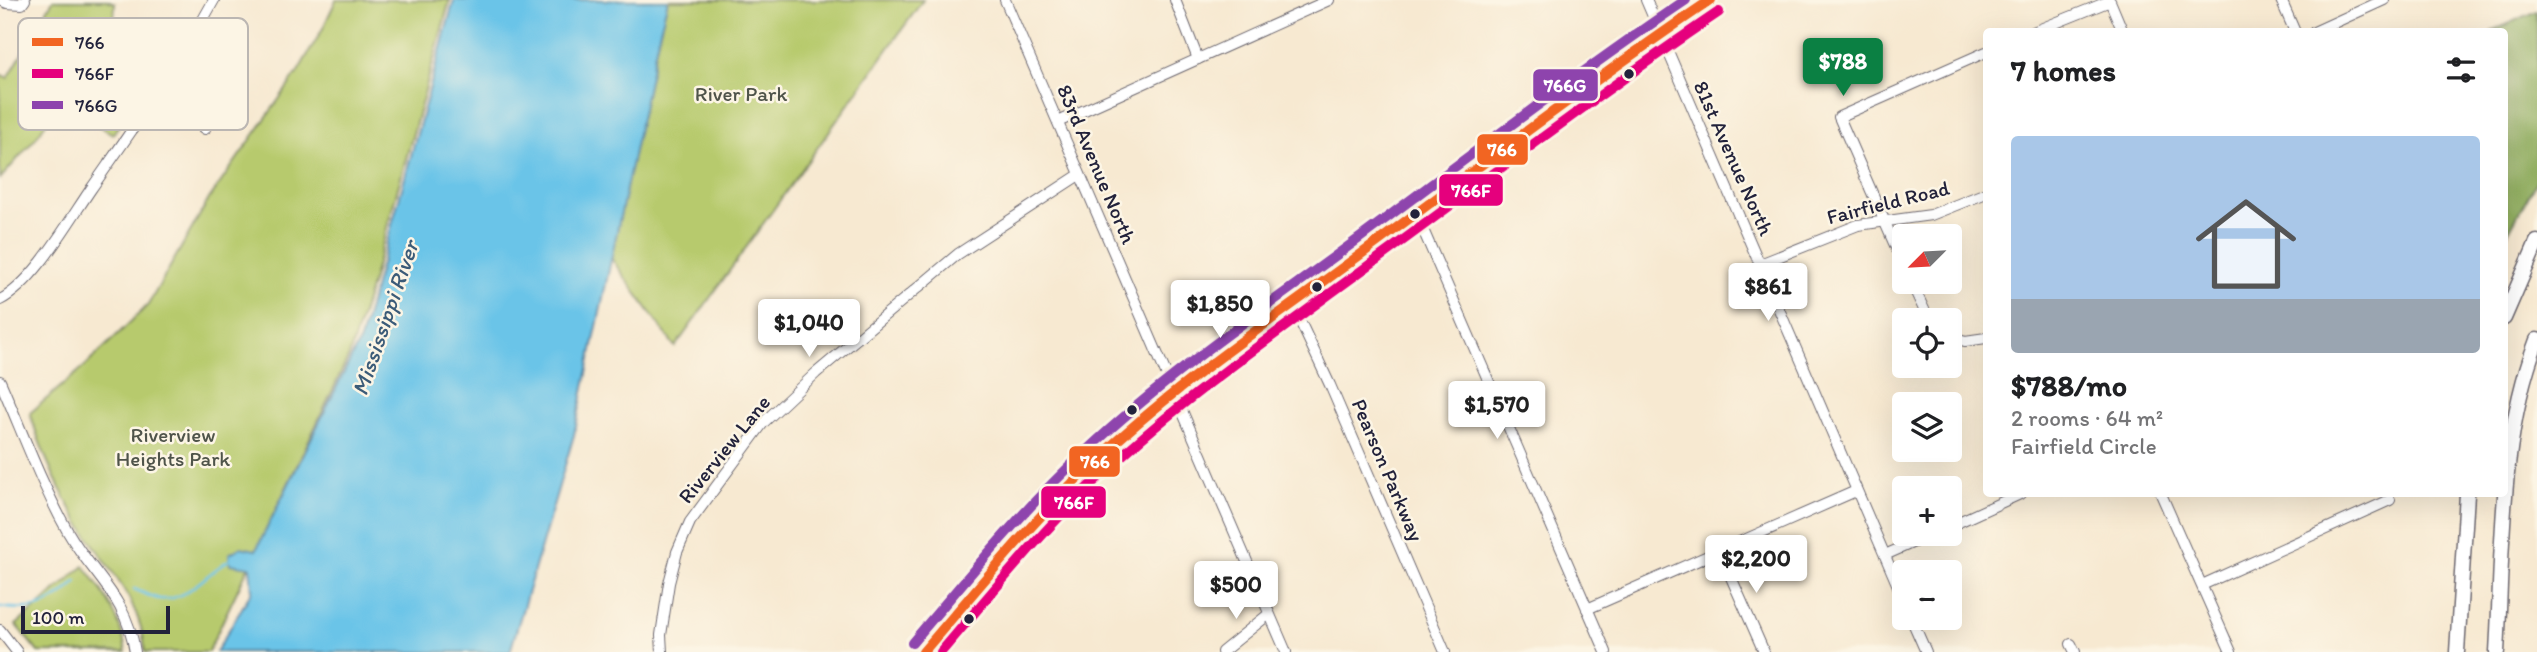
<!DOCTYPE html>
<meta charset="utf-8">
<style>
body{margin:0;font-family:Itim,sans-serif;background:#f2f2f2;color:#202124;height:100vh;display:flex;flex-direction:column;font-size:26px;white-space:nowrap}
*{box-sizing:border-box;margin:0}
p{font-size:23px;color:#757577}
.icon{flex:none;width:38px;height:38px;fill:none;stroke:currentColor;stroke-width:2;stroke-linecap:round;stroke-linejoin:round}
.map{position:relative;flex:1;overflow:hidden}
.details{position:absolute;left:1983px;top:28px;width:525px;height:469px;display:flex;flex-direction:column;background:#fff;border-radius:7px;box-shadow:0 7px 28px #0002}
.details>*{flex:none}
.needle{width:46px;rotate:246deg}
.tools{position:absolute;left:1892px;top:224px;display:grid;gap:14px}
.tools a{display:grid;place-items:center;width:70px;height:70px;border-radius:7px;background:#fff;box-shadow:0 7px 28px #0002;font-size:35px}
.scale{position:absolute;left:21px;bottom:18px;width:149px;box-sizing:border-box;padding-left:7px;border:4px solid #22223b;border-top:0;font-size:19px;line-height:24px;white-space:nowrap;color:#22223b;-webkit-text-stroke:5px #fcf5e5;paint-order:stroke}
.price{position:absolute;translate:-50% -60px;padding:0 16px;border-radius:7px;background:#fff;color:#222;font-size:23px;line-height:46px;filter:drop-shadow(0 2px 4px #0008)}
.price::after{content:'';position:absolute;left:50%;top:42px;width:21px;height:16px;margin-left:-10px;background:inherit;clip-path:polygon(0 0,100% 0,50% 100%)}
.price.current{background:#0b8043;color:#fff}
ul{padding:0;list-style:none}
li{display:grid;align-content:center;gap:14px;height:371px;padding:0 28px}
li+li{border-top:2px solid #e0e0e0}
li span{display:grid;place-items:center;height:217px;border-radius:7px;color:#555}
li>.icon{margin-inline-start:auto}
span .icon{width:126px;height:126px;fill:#fffc;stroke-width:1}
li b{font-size:30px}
h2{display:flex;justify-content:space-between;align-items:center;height:84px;padding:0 28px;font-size:30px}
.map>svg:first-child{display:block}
.green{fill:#b7ca6d;stroke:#6c7654;stroke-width:2}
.forest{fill:#91ae60;stroke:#5a684e;stroke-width:2}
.water{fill:#6ac4e8;stroke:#467392;stroke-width:2}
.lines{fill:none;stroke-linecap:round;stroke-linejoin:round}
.stream{stroke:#6ac4e8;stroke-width:2.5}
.minor-casing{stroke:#6d6870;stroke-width:12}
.highway-casing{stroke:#6d6870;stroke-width:17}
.minor{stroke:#fff;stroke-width:10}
.highway{stroke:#fff;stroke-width:14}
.bus-1-casing{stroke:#fcf5e5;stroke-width:16}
.bus-2-casing{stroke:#fcf5e5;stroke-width:16}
.bus-3-casing{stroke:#fcf5e5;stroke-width:16}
.bus-1{stroke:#f26522;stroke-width:10}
.bus-2{stroke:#e5007d;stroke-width:10}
.bus-3{stroke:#8e44ad;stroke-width:10}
.bus-dot{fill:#22223b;stroke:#fcf5e5;stroke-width:2.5}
.labels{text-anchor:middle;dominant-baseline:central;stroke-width:5;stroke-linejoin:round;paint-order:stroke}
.park-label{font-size:21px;fill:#4f544a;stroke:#fcf5e5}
.street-label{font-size:21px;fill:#22223b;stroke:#fcf5e5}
.water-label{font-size:23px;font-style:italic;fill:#3b5b78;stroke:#fcf5e5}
.key{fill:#fcf5e5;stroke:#bbb6b2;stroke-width:2}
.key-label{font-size:19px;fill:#22223b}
.line-badge{stroke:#fcf5e5;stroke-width:2.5}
.badge-label{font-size:19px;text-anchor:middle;font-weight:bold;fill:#fff}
</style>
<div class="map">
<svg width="2537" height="652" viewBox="0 0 2537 652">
<rect width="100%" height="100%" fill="#fcf5e5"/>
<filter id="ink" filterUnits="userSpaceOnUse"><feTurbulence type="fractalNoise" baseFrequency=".0143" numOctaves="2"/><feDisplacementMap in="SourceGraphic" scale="14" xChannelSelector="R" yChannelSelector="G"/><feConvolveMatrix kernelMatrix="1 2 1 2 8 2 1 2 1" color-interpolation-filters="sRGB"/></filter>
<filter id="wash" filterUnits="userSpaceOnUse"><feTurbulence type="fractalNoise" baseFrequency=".00686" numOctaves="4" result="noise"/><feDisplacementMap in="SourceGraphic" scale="28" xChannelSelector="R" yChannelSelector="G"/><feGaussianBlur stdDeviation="1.57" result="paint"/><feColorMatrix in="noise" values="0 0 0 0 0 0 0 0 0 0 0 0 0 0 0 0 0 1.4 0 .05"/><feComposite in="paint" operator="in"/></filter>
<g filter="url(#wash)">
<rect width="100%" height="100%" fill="#f7e9d1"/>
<g class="green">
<path d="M53,0H107L115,3L114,21L166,58L113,134L59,104L35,139L0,179V74L8,78Z"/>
<path d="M336,0H450L372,282L349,356L208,652H145C143,605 109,569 85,532C61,495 43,456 30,413L85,366L148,305L209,199L296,75L322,30Z"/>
<path d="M668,0H923L675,347L611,258L658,38Z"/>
<path d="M84,566C105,593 121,618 126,652H38L16,625Z"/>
</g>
<path class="forest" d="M2537,11V180L2504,240V32L2491,31Z"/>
<path class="water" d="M454,0H668L658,38L574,435L510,652H216L252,591L250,567L230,564L229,554L241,547L256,550L360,340Z"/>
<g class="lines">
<g class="stream">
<path d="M134,589C142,592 152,598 160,599C187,602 209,570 231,559"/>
<path d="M0,607C36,612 51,606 77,581"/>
</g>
</g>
</g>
<g filter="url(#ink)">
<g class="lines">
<defs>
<g id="minor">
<path d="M0,0L7,3L22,4L25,0"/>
<path d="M1005,0L1286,652"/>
<path d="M1175,0L1198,59"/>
<path d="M1646,0L1904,600"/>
<path d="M2281,0L2295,32"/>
<path d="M2033,32L2110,1L2123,32"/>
<path d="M2314,32L2384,0"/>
<path d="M156,94L205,129"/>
<path d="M1058,122L1329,0"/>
<path d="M1414,215L1421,225L1606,652"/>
<path d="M1760,264L1858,225L1931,215L1986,193"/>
<path d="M1904,266L1839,117L1986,52"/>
<path d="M1911,282L1929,320"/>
<path d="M0,300C34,283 69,221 91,189C134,127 178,66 214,0"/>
<path d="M1292,304L1330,385L1445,652"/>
<path d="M1950,336L1965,341L1986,338"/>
<path d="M0,381C22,431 41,484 68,532C93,576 127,597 135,652"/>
<path d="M2161,494L2231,652"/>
<path d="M1950,526L2020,494"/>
<path d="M1719,550L1764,652"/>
<path d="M1885,555L1932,534"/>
<path d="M2202,585L2390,500"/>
<path d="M1587,609L1856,491"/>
<path d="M1911,618L1926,652"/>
<path d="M0,630L17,652"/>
<path d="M2071,644L2075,652"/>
<path d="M662,652L661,635L669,583L677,552L690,522L763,423L816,373L958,254L1079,175"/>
<path d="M923,652C978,588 1031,522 1093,463C1175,384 1276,317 1368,249C1482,165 1593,78 1711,0"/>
<path d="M1222,652L1269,614"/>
</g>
<g id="highway">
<path d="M2504,318L2537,242"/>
<path d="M2457,652L2467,494"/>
<path d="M2497,652C2503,549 2499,438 2537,340"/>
</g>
</defs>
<use href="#minor" class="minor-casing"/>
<use href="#highway" class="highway-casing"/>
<use href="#minor" class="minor"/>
<use href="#highway" class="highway"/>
<defs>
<path id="bus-1" d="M923,652C978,588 1031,522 1093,463C1177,383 1275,318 1368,249C1482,165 1594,79 1711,0"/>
<path id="bus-2" d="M941,652C994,590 1045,527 1105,471C1189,393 1284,328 1376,260C1490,177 1602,91 1719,12"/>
<path id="bus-3" d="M912,643C968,577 1023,509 1086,451C1171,371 1268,306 1361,237C1469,157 1575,75 1686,0"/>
</defs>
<use href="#bus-1" class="bus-1-casing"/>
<use href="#bus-2" class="bus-2-casing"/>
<use href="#bus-3" class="bus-3-casing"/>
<use href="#bus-1" class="bus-1"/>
<use href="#bus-2" class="bus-2"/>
<use href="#bus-3" class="bus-3"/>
</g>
</g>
<g class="bus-dot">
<circle cx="1629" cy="74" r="6"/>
<circle cx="1415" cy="214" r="6"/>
<circle cx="1317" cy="287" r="6"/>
<circle cx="1132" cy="410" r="6"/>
<circle cx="969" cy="619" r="6"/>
</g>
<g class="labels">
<g class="park-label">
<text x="741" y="93">River Park</text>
<text x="173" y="434">Riverview<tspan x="173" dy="24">Heights Park</tspan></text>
</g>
<g class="street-label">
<text transform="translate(1734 158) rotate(66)">81st Avenue North</text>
<text transform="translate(1097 164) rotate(67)">83rd Avenue North</text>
<text transform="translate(1888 202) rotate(-14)">Fairfield Road</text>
<text transform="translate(724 449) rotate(-51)">Riverview Lane</text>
<text transform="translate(1388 470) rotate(67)">Pearson Parkway</text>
</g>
<g class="water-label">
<text transform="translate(385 318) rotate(-71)">Mississippi River</text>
</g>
</g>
<rect x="18" y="18" width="230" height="112" rx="10" class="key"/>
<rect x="32" y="38" width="31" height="8" fill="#f26522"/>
<rect x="32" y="69" width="31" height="9" fill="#e5007d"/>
<rect x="32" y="101" width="31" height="8" fill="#8e44ad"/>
<g class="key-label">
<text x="75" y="49">766</text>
<text x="75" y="80">766F</text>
<text x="75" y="112">766G</text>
</g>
<g class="line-badge">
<rect x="1532" y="68" width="67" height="34" rx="7" fill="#8e44ad"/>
<rect x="1476" y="133" width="53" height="33" rx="7" fill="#f26522"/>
<rect x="1438" y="173" width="66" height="34" rx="7" fill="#e5007d"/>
<rect x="1068" y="445" width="53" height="33" rx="7" fill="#f26522"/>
<rect x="1040" y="485" width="67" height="34" rx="7" fill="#e5007d"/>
</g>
<g class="badge-label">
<text x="1565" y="92">766G</text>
<text x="1502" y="156">766</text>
<text x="1471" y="197">766F</text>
<text x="1095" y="468">766</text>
<text x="1074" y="509">766F</text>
</g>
</svg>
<div class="tools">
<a><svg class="needle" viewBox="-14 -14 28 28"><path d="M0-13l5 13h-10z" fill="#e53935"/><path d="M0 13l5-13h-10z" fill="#757577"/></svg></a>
<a><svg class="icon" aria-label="locate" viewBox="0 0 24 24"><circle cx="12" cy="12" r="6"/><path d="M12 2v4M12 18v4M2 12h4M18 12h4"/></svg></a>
<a><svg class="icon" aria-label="layers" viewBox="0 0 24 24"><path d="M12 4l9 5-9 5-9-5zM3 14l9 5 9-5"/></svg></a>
<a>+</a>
<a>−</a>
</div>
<div class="scale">100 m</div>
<b class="price current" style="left:1843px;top:98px">$788</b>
<b class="price" style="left:1768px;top:323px">$861</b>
<b class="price" style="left:1220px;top:340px">$1,850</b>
<b class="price" style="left:809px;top:359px">$1,040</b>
<b class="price" style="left:1497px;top:441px">$1,570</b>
<b class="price" style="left:1756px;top:595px">$2,200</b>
<b class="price" style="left:1236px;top:621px">$500</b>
<section class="details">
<h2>7 homes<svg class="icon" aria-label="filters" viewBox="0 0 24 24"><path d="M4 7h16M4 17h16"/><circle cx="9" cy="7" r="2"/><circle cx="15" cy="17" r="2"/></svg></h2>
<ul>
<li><span style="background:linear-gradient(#a9c7e8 75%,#9aa5b1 0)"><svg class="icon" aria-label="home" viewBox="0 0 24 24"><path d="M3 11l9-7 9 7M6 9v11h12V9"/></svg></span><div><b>$788/mo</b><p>2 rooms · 64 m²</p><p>Fairfield Circle</p></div></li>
</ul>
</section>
</div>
